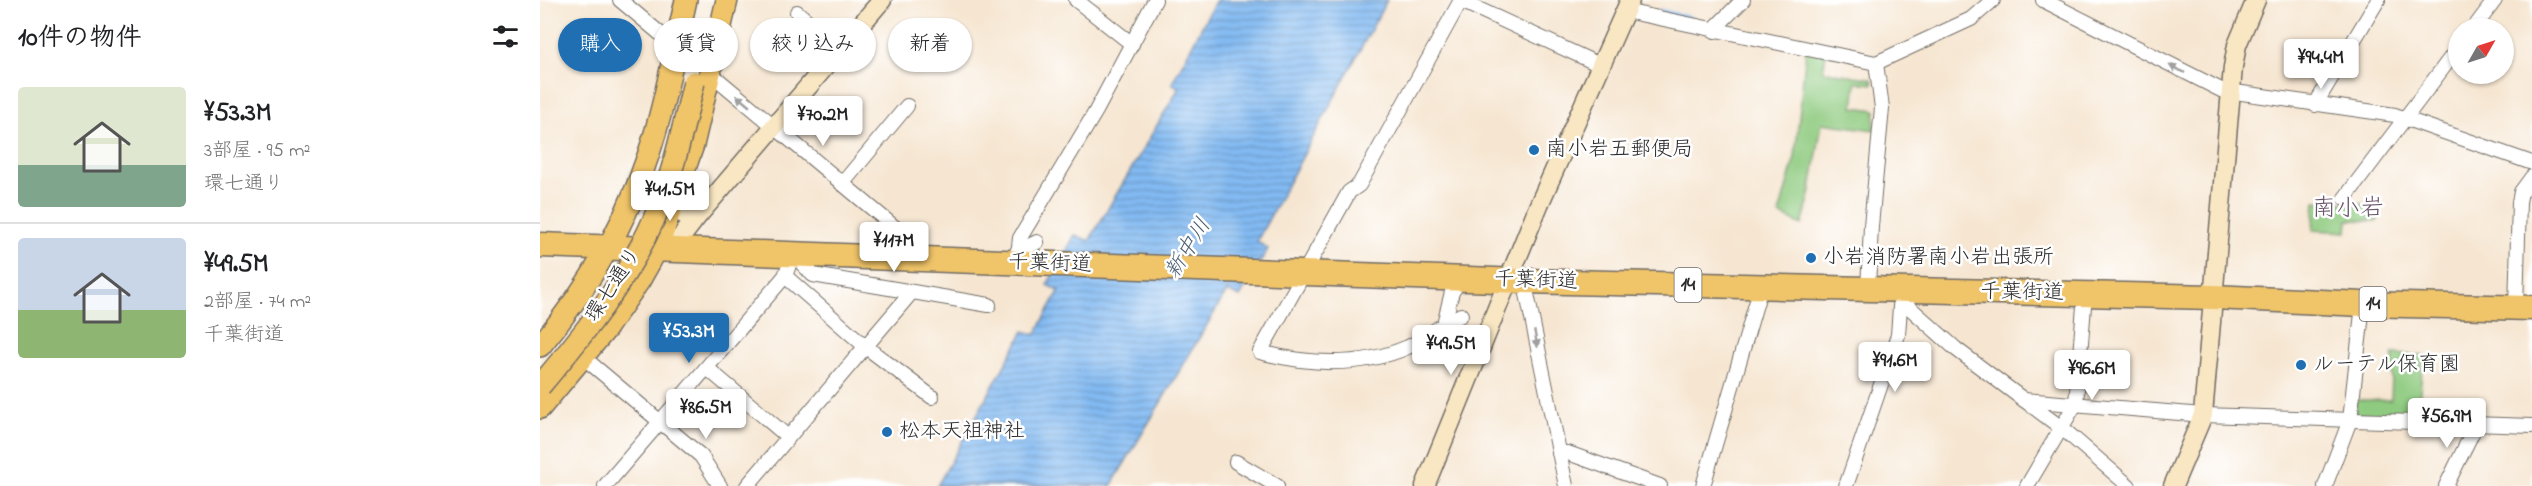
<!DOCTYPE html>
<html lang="ja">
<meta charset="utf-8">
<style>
body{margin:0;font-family:"Indie Flower","Klee One",sans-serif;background:#f6f6f6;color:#202124;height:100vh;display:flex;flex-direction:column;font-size:22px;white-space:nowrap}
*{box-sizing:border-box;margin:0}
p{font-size:20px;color:#757577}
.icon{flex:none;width:33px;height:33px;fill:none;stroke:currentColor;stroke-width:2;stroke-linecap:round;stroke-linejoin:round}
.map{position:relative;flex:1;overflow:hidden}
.sheet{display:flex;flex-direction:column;background:#fff;width:540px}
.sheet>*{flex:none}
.hud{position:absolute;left:18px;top:18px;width:570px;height:54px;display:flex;gap:12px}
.needle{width:39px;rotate:51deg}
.fabs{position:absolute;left:1908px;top:18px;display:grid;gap:12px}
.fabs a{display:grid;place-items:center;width:66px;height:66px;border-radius:50%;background:#fff;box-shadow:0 2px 4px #0004;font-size:30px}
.price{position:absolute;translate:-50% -51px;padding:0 14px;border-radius:6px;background:#fff;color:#222;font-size:20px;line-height:39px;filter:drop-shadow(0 2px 3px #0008)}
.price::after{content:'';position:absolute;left:50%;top:36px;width:18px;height:14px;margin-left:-9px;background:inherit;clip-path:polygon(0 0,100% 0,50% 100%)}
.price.current{background:#1f6fb2;color:#fff}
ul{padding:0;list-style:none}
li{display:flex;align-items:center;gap:18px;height:150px;padding:0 18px}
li+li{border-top:2px solid #e0e0e0}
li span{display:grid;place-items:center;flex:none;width:168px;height:120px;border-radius:6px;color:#555}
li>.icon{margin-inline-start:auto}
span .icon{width:72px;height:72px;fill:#fffc;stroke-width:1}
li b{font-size:26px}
h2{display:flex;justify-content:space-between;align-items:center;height:72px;padding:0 18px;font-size:26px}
.chip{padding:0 21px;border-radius:27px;background:#fff;box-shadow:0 2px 4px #0004;font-size:21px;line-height:54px}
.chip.current{background:#1f6fb2;color:#fff}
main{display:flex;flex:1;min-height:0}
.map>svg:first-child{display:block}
.park{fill:#8eca7f;stroke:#5c7a55;stroke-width:1.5}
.water{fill:url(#water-rules);stroke:#56728e;stroke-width:1.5}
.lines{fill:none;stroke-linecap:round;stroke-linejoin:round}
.stream{stroke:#82baf2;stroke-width:4}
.street-casing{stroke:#726c65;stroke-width:16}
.secondary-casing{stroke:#726c65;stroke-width:21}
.primary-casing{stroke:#726c65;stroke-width:24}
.highway-casing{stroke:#726c65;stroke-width:27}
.street{stroke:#fff;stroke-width:14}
.secondary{stroke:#f9e7c3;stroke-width:18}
.primary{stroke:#f0c469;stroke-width:21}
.highway{stroke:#f0c469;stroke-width:24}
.primary-bridge-casing{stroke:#726c65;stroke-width:24;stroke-linecap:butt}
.primary-bridge{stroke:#f0c469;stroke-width:21}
.oneway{fill:#a0a0a0}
.poi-dot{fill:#1f6fb2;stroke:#fff;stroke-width:2}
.labels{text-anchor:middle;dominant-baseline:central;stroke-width:5;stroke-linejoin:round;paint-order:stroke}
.shield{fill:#fff;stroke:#6b6b6b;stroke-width:1.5}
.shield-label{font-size:20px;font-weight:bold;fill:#2b2b2b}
.poi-label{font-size:21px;fill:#2b2b2b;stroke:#fff;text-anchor:start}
.street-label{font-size:21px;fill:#2b2b2b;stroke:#fff}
.water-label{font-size:22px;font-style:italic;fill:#495d71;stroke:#fff}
.quarter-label{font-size:24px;fill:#69566a;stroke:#fff}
</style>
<main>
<section class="sheet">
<h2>10件の物件<svg class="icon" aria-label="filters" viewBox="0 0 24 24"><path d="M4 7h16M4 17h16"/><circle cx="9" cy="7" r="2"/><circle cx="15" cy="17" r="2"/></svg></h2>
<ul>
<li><span style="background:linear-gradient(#dfe7d0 65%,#7fa58c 0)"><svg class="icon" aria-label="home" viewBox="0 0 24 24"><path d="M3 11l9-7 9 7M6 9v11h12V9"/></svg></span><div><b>¥53.3M</b><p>3部屋 · 95 m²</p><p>環七通り</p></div></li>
<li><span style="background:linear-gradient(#c9d6e8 60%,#8fb573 0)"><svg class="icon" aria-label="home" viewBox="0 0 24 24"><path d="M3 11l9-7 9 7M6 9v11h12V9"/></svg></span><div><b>¥49.5M</b><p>2部屋 · 74 m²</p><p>千葉街道</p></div></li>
</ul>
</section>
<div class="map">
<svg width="1992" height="486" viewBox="0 0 1992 486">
<defs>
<pattern id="water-rules" width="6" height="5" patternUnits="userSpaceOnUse" patternTransform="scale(1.5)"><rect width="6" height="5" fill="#82baf2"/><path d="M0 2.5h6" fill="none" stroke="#6b97c4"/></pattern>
</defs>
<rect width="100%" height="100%" fill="#fff"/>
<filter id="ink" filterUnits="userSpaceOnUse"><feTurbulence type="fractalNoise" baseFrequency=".0167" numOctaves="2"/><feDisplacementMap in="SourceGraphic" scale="12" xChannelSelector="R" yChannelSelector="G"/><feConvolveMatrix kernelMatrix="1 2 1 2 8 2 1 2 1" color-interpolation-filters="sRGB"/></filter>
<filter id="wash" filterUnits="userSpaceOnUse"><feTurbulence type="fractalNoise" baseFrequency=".008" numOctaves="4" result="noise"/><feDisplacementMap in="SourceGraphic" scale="24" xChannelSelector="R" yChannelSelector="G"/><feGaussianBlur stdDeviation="1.35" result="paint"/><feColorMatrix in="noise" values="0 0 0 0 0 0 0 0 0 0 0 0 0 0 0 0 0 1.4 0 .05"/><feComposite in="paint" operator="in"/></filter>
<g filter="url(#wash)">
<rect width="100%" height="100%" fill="#f6e6d1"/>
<g class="park">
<path d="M1266,50L1286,54L1283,71L1332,79L1333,84L1316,82L1313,107L1335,110L1334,130L1282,123L1270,195L1262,225L1239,214L1255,157Z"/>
<path d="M1775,201L1839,205L1838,221L1808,220L1807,232L1773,230Z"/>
<path d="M1853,354L1883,356L1878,417L1815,415L1816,400H1851Z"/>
</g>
<path class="water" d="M676,0H847L717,241L728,249L700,297L687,291L571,486H397L484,331L495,335L519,291L507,285L535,235L549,241L639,88L632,83Z"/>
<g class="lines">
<path class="stream" d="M1121,11L1150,18"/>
</g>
</g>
<g filter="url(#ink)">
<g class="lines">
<defs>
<g id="street">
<path d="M80,0L135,46"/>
<path d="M536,0L592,44"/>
<path d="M1503,0L1681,90L1855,115L1992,163"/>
<path d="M921,1L1062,66"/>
<path d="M1085,11L1336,63L1431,19L1453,0"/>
<path d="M257,12L300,49"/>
<path d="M1934,28L1955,0"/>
<path d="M1175,31L1178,25L1203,0"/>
<path d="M169,72L377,246"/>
<path d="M1775,105L1838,0"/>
<path d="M302,184L367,106"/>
<path d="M1805,198L1918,48"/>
<path d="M477,252L497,242"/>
<path d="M477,263L480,238L556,111L615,0"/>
<path d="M245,276L326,347L392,397"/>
<path d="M921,279L912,292L904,324C893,332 881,341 868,347C822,367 769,365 720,352L809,192L819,185L921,0"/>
<path d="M988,281L987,294L1026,486"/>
<path d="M1328,289L1331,226L1342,108L1336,63"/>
<path d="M1360,299L1416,349L1484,400L1663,415L1992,426"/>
<path d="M1976,308L1979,202L1981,192L1992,177"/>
<path d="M904,324L921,315"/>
<path d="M43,357L161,456L180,486"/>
<path d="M167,368L248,437"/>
<path d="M1484,400L1523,429L1589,486"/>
<path d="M1019,453H1028L1120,486"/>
<path d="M696,462L737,486"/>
<path d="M65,486L245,276L253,254L273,275L449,305"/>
<path d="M207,486L371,293"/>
<path d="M1163,486L1221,287"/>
<path d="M1306,486L1358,335L1361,293"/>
<path d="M1487,486L1536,403L1545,294"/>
<path d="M1785,486L1810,420L1823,304"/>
<path d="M1906,486L1936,425"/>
</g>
<g id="secondary">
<path d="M132,208L149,217L156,218L342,0"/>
<path d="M132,249L156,218"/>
<path d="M885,486L998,207L1090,0"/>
<path d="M1633,486L1663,415L1693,67L1697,45L1716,0"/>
</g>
<g id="primary">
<path d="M0,346C47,290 85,226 108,156C125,105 134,52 146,0"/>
<path d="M0,408L66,329L99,281L117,249L153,145L187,0"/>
</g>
<path id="highway" d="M0,245L983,281L1673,297L1823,304L1992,308"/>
</defs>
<use href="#street" class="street-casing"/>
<use href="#secondary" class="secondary-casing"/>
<use href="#primary" class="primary-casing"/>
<use href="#highway" class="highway-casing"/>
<use href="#street" class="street"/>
<use href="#secondary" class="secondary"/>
<use href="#primary" class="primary"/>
<use href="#highway" class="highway"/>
<defs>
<path id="primary-bridge" d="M0,386C43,335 87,281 114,219C133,175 143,128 154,82"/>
</defs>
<use href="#primary-bridge" class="primary-bridge-casing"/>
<use href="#primary-bridge" class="primary-bridge"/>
</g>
<defs><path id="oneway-solid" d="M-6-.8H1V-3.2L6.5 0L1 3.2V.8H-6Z" transform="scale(1.5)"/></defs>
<g class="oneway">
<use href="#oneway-solid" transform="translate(1637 69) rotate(-154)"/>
<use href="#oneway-solid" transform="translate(203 101) rotate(-140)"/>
<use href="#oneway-solid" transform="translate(996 339) rotate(79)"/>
</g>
</g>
<g class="poi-dot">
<circle cx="994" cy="150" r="6"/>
<circle cx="1271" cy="258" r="6"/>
<circle cx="1761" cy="365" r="6"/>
<circle cx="347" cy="432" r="6"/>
</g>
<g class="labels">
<g class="shield">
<rect x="1134.5" y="268" width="27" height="34" rx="4.5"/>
<rect x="1819.5" y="287" width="27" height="34" rx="4.5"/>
</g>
<g class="shield-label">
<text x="1148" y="285">14</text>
<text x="1833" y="304">14</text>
</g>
<g class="poi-label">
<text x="1006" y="150">南小岩五郵便局</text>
<text x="1283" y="258">小岩消防署南小岩出張所</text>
<text x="1773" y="365">ルーテル保育園</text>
<text x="359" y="432">松本天祖神社</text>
</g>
<g class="street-label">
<text transform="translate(510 264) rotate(2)">千葉街道</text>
<text transform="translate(996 281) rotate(2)">千葉街道</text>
<text transform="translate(74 285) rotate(-57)">環七通り</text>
<text transform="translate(1482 293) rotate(1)">千葉街道</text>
</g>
<g class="water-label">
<text transform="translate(649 249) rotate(-58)">新中川</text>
</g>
<g class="quarter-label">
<text x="1808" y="209">南小岩</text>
</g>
</g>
</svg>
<div class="fabs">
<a><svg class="needle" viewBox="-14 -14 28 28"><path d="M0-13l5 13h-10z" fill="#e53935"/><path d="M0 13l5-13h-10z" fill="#757577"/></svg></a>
</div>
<b class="price" style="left:1781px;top:90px">¥94.4M</b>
<b class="price" style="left:283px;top:147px">¥70.2M</b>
<b class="price" style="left:130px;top:222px">¥41.5M</b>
<b class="price" style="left:354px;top:273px">¥117M</b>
<b class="price current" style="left:149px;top:364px">¥53.3M</b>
<b class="price" style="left:911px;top:376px">¥49.5M</b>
<b class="price" style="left:1355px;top:393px">¥91.6M</b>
<b class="price" style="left:1552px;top:401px">¥96.6M</b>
<b class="price" style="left:166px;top:440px">¥86.5M</b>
<b class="price" style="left:1907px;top:449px">¥56.9M</b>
<div class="hud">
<a class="chip current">購入</a>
<a class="chip">賃貸</a>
<a class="chip">絞り込み</a>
<a class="chip">新着</a>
</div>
</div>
</main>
